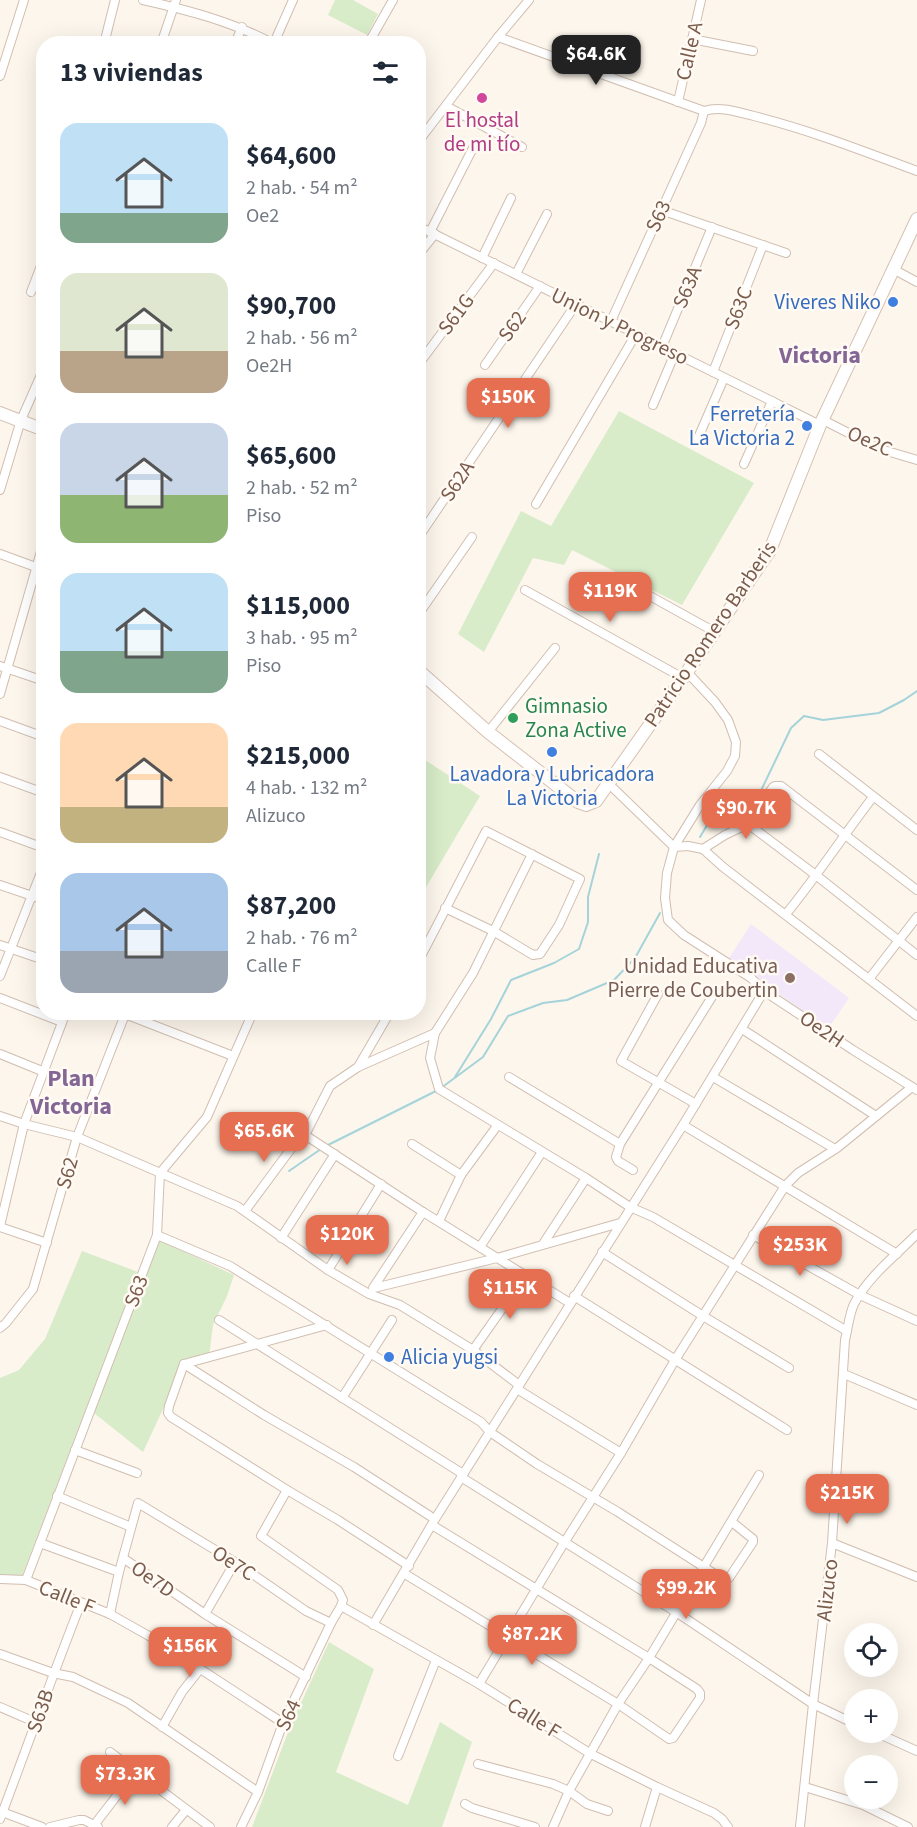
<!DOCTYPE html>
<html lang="es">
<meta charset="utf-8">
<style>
body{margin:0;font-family:"Source Sans 3",sans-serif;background:#f6f6f7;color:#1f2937;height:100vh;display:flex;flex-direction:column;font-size:22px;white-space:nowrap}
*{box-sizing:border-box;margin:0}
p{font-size:20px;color:#747a83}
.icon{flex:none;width:33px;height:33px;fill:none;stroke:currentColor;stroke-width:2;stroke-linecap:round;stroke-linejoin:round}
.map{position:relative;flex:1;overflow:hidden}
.panel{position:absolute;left:36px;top:36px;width:390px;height:984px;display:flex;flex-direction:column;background:#fff;border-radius:24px;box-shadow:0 6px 24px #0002}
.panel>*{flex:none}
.fabs{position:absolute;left:844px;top:1623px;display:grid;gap:12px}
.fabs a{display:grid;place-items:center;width:54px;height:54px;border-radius:50%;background:#fff;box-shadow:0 6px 24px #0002;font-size:30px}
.price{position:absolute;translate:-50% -51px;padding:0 14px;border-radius:12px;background:#e76f51;color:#fff;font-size:20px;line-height:39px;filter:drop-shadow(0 2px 3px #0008)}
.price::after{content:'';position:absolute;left:50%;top:36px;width:18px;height:14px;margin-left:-9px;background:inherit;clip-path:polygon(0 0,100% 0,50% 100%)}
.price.selected{background:#222;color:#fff}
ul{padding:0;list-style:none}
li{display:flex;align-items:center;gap:18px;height:150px;padding:0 24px}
li span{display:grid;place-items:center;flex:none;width:168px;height:120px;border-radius:18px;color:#555}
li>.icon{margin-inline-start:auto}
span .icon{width:72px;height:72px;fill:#fffc;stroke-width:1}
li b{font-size:26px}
h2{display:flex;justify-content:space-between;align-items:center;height:72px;padding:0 24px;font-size:26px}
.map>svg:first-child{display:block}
.education{fill:#f3e8fa}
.green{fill:#d8ecc9}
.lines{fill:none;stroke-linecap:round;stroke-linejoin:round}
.stream{stroke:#a5d3da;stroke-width:2}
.street-casing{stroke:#d1beb0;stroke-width:10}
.secondary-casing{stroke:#d6c0b0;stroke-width:14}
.street{stroke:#fff;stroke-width:8}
.secondary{stroke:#fff;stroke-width:12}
.hotel-dot{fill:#d1479c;stroke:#fffaf3;stroke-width:2}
.shop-dot{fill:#3f7fe0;stroke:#fffaf3;stroke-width:2}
.leisure-dot{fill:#2e9e5b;stroke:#fffaf3;stroke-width:2}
.education-dot{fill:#8d6e63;stroke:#fffaf3;stroke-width:2}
.labels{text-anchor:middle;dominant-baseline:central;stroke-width:5;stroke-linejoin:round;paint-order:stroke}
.street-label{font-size:21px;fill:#7a5c4d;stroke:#fffaf3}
.hotel-label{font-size:21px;fill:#b23c85;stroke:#fffaf3}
.shop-label{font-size:21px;fill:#366cbe;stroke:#fffaf3;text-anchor:end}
.leisure-label{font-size:21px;fill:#27864d;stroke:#fffaf3;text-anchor:start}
.education-label{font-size:21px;fill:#785e54;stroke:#fffaf3;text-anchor:end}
.quarter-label{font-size:24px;font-weight:bold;fill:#846695;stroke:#fffaf3}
</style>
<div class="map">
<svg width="917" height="1827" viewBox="0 0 917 1827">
<rect width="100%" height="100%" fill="#fdf6ec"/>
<path class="education" d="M751,924L849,998L828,1029L729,958Z"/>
<g class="green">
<path d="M335,0H353L378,14L367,35L328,15Z"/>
<path d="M619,411L754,483L682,605L572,550L564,565L533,558L484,652L458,634L521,511L551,526Z"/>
<path d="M419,756L480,796L419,899Z"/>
<path d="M159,1240L234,1275L227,1296L213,1325L209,1357L184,1364L143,1452L94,1413Z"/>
<path d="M82,1251L138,1272L22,1576L0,1574V1378L19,1370L45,1339Z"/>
<path d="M329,1642L374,1669L336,1772L408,1805L440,1722L472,1742L442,1827H252L290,1727Z"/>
</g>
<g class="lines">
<g class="stream">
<path d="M700,837C719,805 719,804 756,801L791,728L804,716L823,720L879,713L904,700L917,691"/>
<path d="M455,1077L491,1019L511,980L554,963L579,949L588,922V897L599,854"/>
<path d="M441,1088L483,1057L508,1016L543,1003L567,1000L614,980L635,958L660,913"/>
<path d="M326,1146L436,1091"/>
<path d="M289,1171L321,1149"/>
</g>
<defs>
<g id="street">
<path d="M143,0C188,10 233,22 274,44"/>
<path d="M498,37L704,111"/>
<path d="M692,39L753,51"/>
<path d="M274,43L293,0"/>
<path d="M104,44L115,0"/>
<path d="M161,44L176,0"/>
<path d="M235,44L242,27"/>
<path d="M368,44L393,0"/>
<path d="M0,76L24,0"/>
<path d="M678,102L701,0"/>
<path d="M446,106L522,147"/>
<path d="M704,111C721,106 737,112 754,116C810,130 863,151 917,171"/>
<path d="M418,142L498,37L529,0"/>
<path d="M661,210L786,253"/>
<path d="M418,226L820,425"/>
<path d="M430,232L473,148"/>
<path d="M418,255L435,234"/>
<path d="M482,258L511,198"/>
<path d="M893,269L917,282"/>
<path d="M516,274L547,214"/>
<path d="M31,292L44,258"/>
<path d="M611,321L701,123L704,111"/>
<path d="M662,347L712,227"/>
<path d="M418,365L494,263"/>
<path d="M485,365L540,286"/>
<path d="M713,372L763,245"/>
<path d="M653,405L675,353"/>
<path d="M823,420L880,449L917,460"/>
<path d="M698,438L724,378"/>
<path d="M744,464L772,401"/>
<path d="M0,490L21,420L44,368"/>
<path d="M536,504L636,334"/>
<path d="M418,538L576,304"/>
<path d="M0,554L44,570"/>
<path d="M525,590L683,678"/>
<path d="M641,591L715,632"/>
<path d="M418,615L472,537"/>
<path d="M0,666L44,681"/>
<path d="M687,672L715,702L728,720L736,742L735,756L727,771L700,805L674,847L667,873L665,898L668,920L684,935L751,978L764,991L853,1050L917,1090"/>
<path d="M0,694L44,541"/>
<path d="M0,721L44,737"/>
<path d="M488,732L555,648"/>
<path d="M819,754L917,830"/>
<path d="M0,777L44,793"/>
<path d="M609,784L674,847L688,846L703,849L725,835L748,824L817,876L917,955"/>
<path d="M748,824L773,787L775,786H781L917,890"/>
<path d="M0,832L44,848"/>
<path d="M703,849L723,867L917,1016"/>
<path d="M0,885L44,900"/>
<path d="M786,914C817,876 843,836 873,797"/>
<path d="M0,945L44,960"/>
<path d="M418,962L486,831L580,879L559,925L540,954L533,955L493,931L445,908"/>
<path d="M0,976L44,865"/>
<path d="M869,979L917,917"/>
<path d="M658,994L621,1061L696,1104"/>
<path d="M0,998L62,1022"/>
<path d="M125,1014L233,1056"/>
<path d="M742,1029L876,1116"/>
<path d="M435,1033L430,1058L439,1089L586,1178L630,1207L653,1217L847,1331"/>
<path d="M0,1054L42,1071"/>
<path d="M358,1067L390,1012"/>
<path d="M509,1077L620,1144"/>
<path d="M713,1077L835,1149"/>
<path d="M0,1116L24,1124L77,1137L237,1206L328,1270L369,1294L400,1305L473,1350L519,1385"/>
<path d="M683,1125L897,1254"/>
<path d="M305,1135L423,1212L570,1303"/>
<path d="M412,1144L461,1175"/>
<path d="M633,1170L618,1161L616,1157L620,1144L715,992"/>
<path d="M245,1211L296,1142L305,1135L330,1086L358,1067L435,1033L473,973L532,854"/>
<path d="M439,1221L461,1175L497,1126"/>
<path d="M0,1226L24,1124L66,1012"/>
<path d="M0,1227L47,1243"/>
<path d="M157,1235L230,1266L481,1422L490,1432L537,1464L618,1512L724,1580L729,1578L753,1542V1539L732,1522"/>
<path d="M753,1235L860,1295L917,1321"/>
<path d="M281,1238L335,1154"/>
<path d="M543,1244L586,1178"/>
<path d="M480,1247L542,1152"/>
<path d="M602,1252L703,1316L789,1368"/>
<path d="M328,1270L381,1184"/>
<path d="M373,1288L423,1212"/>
<path d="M374,1288L497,1258L620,1223"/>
<path d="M574,1296L787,1430"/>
<path d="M219,1320L463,1474"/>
<path d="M0,1328L6,1323L33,1289L77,1137L126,1012"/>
<path d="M473,1350L526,1275"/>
<path d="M184,1364L169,1406L168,1413L171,1417L287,1490L338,1520L409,1566"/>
<path d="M184,1364L264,1415L354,1467L430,1516"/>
<path d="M184,1364L327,1325"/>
<path d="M844,1374L917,1405"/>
<path d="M517,1389L621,1453"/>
<path d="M342,1398L392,1320"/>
<path d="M75,1450L137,1473"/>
<path d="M461,1477L676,1612L813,1704L855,1724"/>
<path d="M57,1496L131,1527"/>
<path d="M40,1543L119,1572"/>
<path d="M832,1543L917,1577"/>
<path d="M123,1558L205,1614L306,1677"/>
<path d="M405,1574L618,1704L669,1739L673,1738L700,1698V1693L697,1689L649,1658L432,1525"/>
<path d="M0,1579L26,1580L110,1614L156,1640L283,1723"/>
<path d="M26,1580L157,1235L160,1173L207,1117L253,1012"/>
<path d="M341,1606L479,1684L591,1754L657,1787L714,1813L722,1819L728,1827"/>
<path d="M110,1614L119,1572L138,1503L235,1562L306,1611L331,1623"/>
<path d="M205,1614L235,1562"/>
<path d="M373,1625L435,1519L683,1125L764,991"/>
<path d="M0,1654L53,1673L73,1677L128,1703L258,1792"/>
<path d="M479,1684L564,1543L621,1453L675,1360L785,1186L798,1173L837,1148L912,1087"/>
<path d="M0,1707L37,1723"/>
<path d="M162,1727L182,1692L200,1669"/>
<path d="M875,1732L917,1751"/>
<path d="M110,1752L210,1827"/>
<path d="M398,1756L436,1660"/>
<path d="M478,1764L553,1784L569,1791L587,1804L608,1811"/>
<path d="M805,1787L863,1805L908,1827"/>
<path d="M465,1804L472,1808L535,1827"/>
<path d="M2,1812L42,1827"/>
<path d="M0,1819C27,1747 53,1674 81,1603"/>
<path d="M95,1824L135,1772"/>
<path d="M50,1827L79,1820H84L98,1827"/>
<path d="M172,1827L186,1810"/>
<path d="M241,1827L258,1792L283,1723L331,1623L341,1606L343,1600L338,1590L261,1536L287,1490"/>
<path d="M553,1827L569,1791L618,1704L649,1658L759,1475"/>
<path d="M645,1827L657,1787"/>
<path d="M800,1827L813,1704L832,1543L845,1340C848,1328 849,1315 854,1304C868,1277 896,1255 917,1234"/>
</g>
<g id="secondary">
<path d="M0,413L44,430"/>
<path d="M418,670L488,732L578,802L586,805L596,801L687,672L770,550L820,425L917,219"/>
</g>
</defs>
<use href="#street" class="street-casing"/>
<use href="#secondary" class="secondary-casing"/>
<use href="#street" class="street"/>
<use href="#secondary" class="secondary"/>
</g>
<circle class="hotel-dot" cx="482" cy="98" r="6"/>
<g class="shop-dot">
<circle cx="893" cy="302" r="6"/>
<circle cx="807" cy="426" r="6"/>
<circle cx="552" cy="752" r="6"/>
<circle cx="389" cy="1357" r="6"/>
</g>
<circle class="leisure-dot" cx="513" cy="718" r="6"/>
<circle class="education-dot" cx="790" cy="978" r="6"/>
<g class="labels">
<g class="street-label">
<text transform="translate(689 51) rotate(-77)">Calle A</text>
<text transform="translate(658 216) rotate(-66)">S63</text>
<text transform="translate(687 287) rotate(-67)">S63A</text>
<text transform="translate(738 308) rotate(-69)">S63C</text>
<text transform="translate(456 314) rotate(-53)">S61G</text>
<text transform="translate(512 326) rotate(-55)">S62</text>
<text transform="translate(620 326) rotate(26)">Union y Progreso</text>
<text transform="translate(870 441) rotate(24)">Oe2C</text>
<text transform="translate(457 481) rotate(-56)">S62A</text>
<text transform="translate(710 634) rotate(-56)">Patricio Romero Barberis</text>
<text transform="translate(822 1029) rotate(34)">Oe2H</text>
<text transform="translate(67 1173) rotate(-74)">S62</text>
<text transform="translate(136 1291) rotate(-69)">S63</text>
<text transform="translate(234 1563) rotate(33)">Oe7C</text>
<text transform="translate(153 1579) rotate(35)">Oe7D</text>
<text transform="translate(827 1590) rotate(-83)">Alizuco</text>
<text transform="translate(67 1597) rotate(22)">Calle F</text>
<text transform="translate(40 1711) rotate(-71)">S63B</text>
<text transform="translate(288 1715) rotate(-66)">S64</text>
<text transform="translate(534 1718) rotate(32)">Calle F</text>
</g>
<g class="hotel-label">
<text x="482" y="120">El hostal<tspan x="482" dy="24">de mi tío</tspan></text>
</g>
<g class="shop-label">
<text x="881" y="302">Viveres Niko</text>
<text x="795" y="414">Ferretería<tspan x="795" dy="24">La Victoria 2</tspan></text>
<text x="552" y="774" text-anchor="middle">Lavadora y Lubricadora<tspan x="552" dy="24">La Victoria</tspan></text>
<text x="401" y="1357" text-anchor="start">Alicia yugsi</text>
</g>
<g class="leisure-label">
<text x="525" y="706">Gimnasio<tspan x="525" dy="24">Zona Active</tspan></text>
</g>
<g class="education-label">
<text x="778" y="966">Unidad Educativa<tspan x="778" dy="24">Pierre de Coubertin</tspan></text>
</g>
<g class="quarter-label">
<text x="820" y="355">Victoria</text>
<text x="71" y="1078">Plan<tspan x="71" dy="28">Victoria</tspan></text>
</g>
</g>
</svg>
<div class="fabs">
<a><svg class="icon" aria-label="locate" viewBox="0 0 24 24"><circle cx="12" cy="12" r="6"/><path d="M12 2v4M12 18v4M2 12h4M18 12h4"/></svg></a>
<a>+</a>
<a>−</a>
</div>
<b class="price selected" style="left:596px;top:86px">$64.6K</b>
<b class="price" style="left:508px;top:429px">$150K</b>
<b class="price" style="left:610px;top:623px">$119K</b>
<b class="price" style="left:746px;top:840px">$90.7K</b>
<b class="price" style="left:264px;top:1163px">$65.6K</b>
<b class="price" style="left:347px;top:1266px">$120K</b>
<b class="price" style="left:800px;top:1277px">$253K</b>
<b class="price" style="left:510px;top:1320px">$115K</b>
<b class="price" style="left:847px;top:1525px">$215K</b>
<b class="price" style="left:686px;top:1620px">$99.2K</b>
<b class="price" style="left:532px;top:1666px">$87.2K</b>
<b class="price" style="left:190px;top:1678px">$156K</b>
<b class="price" style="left:125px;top:1806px">$73.3K</b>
<section class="panel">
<h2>13 viviendas<svg class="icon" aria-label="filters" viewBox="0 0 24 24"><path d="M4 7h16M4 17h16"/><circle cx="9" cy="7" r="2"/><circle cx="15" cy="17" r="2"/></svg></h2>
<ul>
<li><span style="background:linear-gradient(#bfe0f5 75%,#7fa58c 0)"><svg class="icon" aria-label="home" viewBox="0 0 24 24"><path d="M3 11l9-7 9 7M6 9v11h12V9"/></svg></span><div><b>$64,600</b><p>2 hab. · 54 m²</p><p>Oe2</p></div></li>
<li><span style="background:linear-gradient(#dfe7d0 65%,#b9a48a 0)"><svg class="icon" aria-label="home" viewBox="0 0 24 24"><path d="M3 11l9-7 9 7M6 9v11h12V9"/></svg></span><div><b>$90,700</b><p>2 hab. · 56 m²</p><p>Oe2H</p></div></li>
<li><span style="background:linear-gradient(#c9d6e8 60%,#8fb573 0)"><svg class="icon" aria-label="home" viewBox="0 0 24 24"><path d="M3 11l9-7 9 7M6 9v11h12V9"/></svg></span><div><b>$65,600</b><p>2 hab. · 52 m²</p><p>Piso</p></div></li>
<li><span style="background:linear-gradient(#bfe0f5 65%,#7fa58c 0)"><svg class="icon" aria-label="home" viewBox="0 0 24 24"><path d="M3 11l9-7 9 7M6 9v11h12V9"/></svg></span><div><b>$115,000</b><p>3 hab. · 95 m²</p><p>Piso</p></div></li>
<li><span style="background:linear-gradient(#ffd9b3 70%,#c2b280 0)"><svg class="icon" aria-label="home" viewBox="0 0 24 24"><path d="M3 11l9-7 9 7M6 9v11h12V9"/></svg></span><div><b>$215,000</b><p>4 hab. · 132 m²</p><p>Alizuco</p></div></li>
<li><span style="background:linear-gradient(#a9c7e8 65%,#9aa5b1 0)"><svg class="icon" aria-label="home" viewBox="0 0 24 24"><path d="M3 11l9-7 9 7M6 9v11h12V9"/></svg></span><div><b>$87,200</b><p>2 hab. · 76 m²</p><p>Calle F</p></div></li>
</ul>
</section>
</div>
